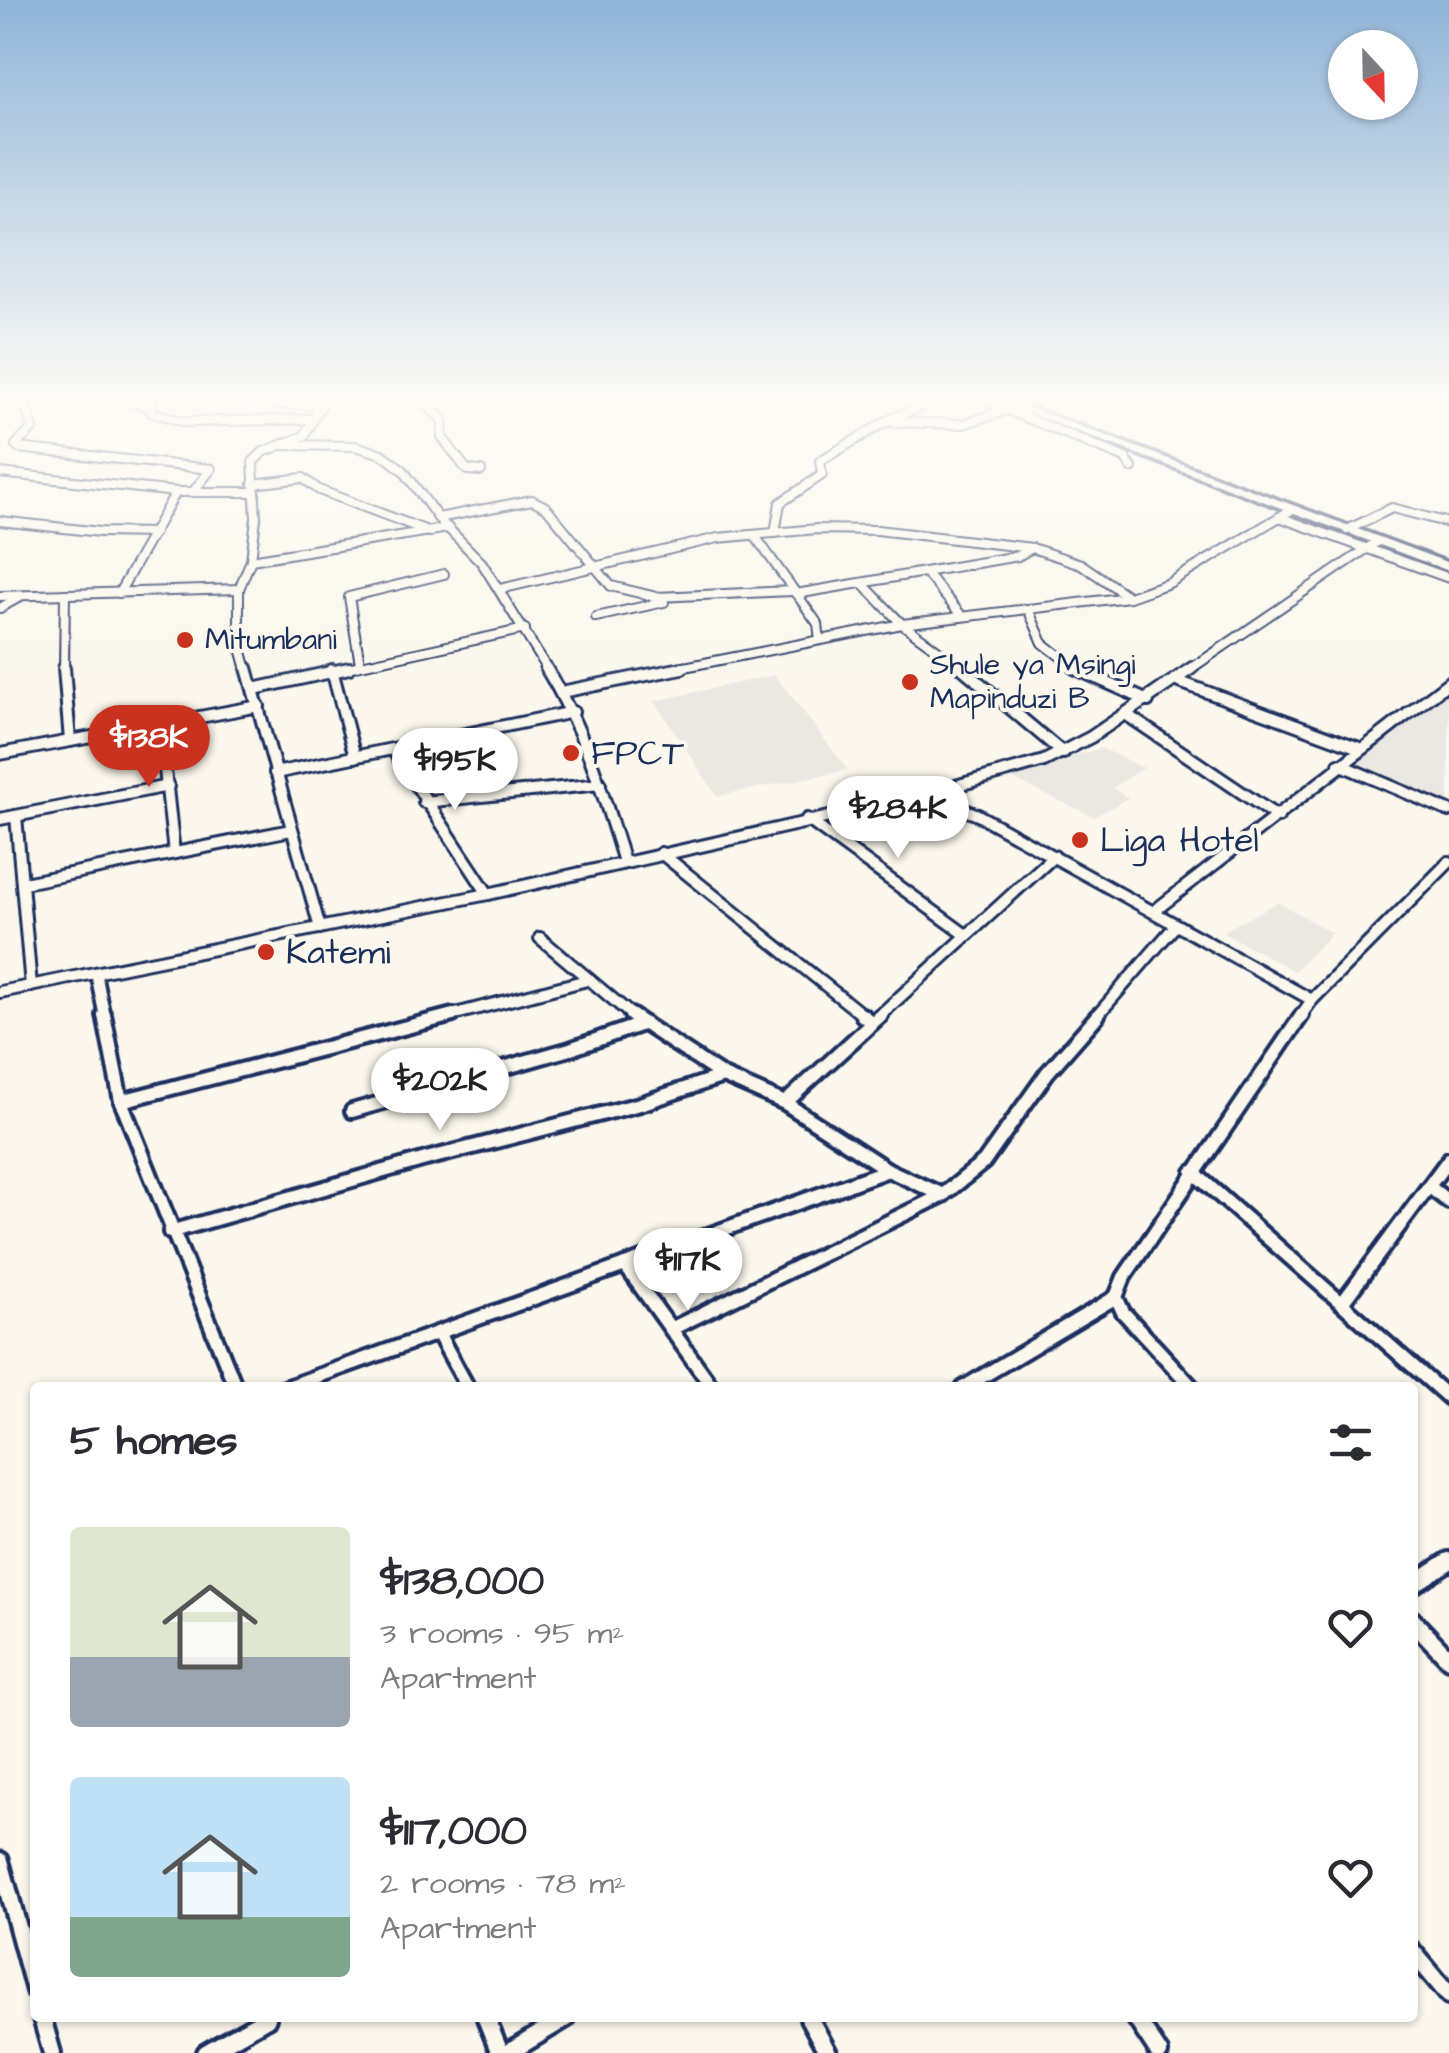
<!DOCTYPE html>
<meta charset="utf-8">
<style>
body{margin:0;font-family:"Architects Daughter",sans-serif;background:#f2f2f3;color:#2b2b33;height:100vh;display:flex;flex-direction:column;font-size:38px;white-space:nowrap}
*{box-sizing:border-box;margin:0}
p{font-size:32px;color:#7c7c81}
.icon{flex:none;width:55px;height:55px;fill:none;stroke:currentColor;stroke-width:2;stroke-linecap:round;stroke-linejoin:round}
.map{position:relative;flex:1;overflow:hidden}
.details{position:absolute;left:30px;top:1382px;width:1388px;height:640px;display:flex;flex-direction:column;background:#fff;border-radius:10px;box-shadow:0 2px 8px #0004}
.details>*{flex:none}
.needle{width:65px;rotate:158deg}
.fabs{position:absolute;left:1328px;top:30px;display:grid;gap:20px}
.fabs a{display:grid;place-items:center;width:90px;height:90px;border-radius:50%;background:#fff;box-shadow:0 2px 8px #0004;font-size:50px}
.price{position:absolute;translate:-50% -85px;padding:0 22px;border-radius:35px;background:#fff;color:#222;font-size:32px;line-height:65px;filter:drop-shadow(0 2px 5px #0008)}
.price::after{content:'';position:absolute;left:50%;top:60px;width:30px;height:22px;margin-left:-15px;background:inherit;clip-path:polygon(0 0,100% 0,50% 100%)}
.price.on{background:#c8321e;color:#fff}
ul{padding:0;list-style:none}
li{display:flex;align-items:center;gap:30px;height:250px;padding:0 40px}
li span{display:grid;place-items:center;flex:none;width:280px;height:200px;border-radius:10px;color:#555}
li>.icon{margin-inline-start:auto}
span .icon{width:120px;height:120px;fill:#fffc;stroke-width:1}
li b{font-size:42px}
h2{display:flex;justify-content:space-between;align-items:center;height:120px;padding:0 40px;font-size:42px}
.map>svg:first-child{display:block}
.built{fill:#eae8e2}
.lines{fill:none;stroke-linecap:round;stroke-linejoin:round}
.minor-far3-casing{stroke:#1b2f5e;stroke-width:12}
.minor-far2-casing{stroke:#1b2f5e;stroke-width:16}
.minor-far1-casing{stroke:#1b2f5e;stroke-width:20}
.minor-casing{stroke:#1b2f5e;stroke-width:24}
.secondary-casing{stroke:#1b2f5e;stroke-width:7}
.minor-far3{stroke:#fbf7ec;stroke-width:8}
.minor-far2{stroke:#fbf7ec;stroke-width:10}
.minor-far1{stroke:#fbf7ec;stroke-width:12}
.minor{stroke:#fbf7ec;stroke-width:16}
.secondary{fill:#fbf7ec;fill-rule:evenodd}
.poi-dot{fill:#c8321e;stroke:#fbf7ec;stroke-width:4}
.labels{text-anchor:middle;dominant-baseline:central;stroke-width:8;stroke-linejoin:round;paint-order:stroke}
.far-poi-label{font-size:30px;fill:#1b2f5e;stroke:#fbf7ec;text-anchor:start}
.poi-label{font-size:35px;fill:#1b2f5e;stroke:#fbf7ec;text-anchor:start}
</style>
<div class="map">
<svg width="1449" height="2053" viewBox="0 0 1449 2053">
<rect width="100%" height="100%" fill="#fbf7ec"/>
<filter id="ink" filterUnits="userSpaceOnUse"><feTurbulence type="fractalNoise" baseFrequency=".01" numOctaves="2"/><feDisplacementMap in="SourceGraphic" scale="20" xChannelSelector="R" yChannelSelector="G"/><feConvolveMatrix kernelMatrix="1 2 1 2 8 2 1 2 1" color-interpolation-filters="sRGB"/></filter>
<g filter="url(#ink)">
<g class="built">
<path d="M775,675L848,770L717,796L654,701Z"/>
<path d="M1449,692V806L1346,763Z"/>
<path d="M1101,748L1144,768L1112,788L1128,798L1094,817L1004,775Z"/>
<path d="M1278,902L1332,933L1294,971L1222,932Z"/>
</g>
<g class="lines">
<defs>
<g id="minor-far3">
<path d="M24,402L33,428L16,445L18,448L211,469L193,492"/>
<path d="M129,402L149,406"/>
<path d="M152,402L151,412L185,422L312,419"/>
<path d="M246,402L321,406"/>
<path d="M423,402L443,420L442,437L467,470L481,471"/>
<path d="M988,402L1125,458L1132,468"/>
<path d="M890,422L963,424L1008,410"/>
<path d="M280,445L355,446L382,454L403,470L438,518L482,563L548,670"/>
<path d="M0,473L176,492H255"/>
<path d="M253,484L303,478L319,490L430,532"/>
<path d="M1279,517L1449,578"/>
<path d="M438,518L532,500L546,507L611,586L656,597L793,591"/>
<path d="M0,521L100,532L154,533"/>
<path d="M1347,530L1392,508L1449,523"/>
<path d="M775,533L780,503L822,475L820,461L887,421L930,402"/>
<path d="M755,536L818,624L820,640"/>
<path d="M251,560L448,528"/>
<path d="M925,572L961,615"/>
<path d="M862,583L902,624L965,670"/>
<path d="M500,589L718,538L817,529L877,530L1032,548L1081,564L1129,597"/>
<path d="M119,593L176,492"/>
<path d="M796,594L1018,556L1032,548"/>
<path d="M0,596L239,589"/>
<path d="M0,608L18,598"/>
<path d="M1028,609L1043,643L1078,670"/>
<path d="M596,617L664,602"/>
<path d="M360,664L349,597L444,574"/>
<path d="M64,670L65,594"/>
<path d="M247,670L239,641V589L251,560L256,518L253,462L263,452L304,436L323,402"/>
<path d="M338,670L525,629"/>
<path d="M669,670L902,624L1129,597L1169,583L1291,510"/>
<path d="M1189,670L1378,541"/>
</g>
<g id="minor-far2">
<path d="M64,668L70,741"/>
<path d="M247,668L320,928"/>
<path d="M546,668C584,729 603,793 624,862"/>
<path d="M962,668L1063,753"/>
<path d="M1074,668L1148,701"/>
<path d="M332,670L355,757"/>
<path d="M1177,681L1362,749"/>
<path d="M254,689L349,668"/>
<path d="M561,692L682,668"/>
<path d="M1127,715L1278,817"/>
<path d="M160,723L174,853"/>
<path d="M393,750L488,894"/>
<path d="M0,754L259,706"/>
<path d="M1339,764L1449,811"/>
<path d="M275,773L573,712"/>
<path d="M927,794L1044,761L1091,737L1192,668"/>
<path d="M424,802L600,784"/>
<path d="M16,816L31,986"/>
<path d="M0,819L168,786"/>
<path d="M807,819L966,935"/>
<path d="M661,853L865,1017"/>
<path d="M24,883L291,830"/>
<path d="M1153,912L1449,682"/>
<path d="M540,938L634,1017"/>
<path d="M96,973L105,1017"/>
<path d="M0,992L488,894L918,797L934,798L978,815L1312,1000"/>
<path d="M444,1017L587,980"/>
<path d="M878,1017L1054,856"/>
<path d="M1096,1017L1175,926"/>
<path d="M1300,1017L1312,1000L1449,862"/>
</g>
<g id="minor-far1">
<path d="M104,1015L121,1101L236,1388"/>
<path d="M631,1015L723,1076L785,1103L888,1170L943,1195"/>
<path d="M862,1015L872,1023"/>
<path d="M121,1101L453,1015"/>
<path d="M785,1103L881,1015"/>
<path d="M352,1111L570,1049L642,1024"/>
<path d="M1193,1172L1449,1398"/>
<path d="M1431,1188L1449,1202"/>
<path d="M170,1232L426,1159L640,1104L723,1076"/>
<path d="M625,1265L713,1388"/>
<path d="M1343,1302L1449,1159"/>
<path d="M673,1328L943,1195L984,1162L1047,1073L1098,1015"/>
<path d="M438,1333L468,1388"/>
<path d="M285,1388L888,1170"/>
<path d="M963,1388L1116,1297"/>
<path d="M1193,1388L1123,1312L1116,1297L1124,1277L1302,1015"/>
</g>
<g id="minor">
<path d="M1412,1585L1449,1561"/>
<path d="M1412,1620L1449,1659"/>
<path d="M0,1861L35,1990"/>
<path d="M1412,1951L1449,1995"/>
<path d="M42,2018L52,2053"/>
<path d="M486,2018L500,2053"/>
<path d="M809,2018L828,2053"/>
<path d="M1136,2018L1159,2053"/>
<path d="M206,2053L267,2018"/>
<path d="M508,2053L566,2018"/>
</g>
<path id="secondary" d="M999,402H1015L1449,563V571Z"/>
</defs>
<use href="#minor-far3" class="minor-far3-casing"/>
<use href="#minor-far2" class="minor-far2-casing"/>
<use href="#minor-far1" class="minor-far1-casing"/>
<use href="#minor" class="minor-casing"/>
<use href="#secondary" class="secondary-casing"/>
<use href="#minor-far3" class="minor-far3"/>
<use href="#minor-far2" class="minor-far2"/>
<use href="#minor-far1" class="minor-far1"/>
<use href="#minor" class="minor"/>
<use href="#secondary" class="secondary"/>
</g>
</g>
<linearGradient id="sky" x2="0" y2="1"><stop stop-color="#91b4d6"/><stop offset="0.58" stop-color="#fdfbf6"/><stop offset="1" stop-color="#fdfbf6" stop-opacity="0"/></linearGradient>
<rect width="1449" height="690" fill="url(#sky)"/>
<g class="poi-dot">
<circle cx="185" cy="640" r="10"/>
<circle cx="910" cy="682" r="10"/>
<circle cx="571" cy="753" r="10"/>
<circle cx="1080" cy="840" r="10"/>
<circle cx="266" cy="952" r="10"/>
</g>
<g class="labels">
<g class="far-poi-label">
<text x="205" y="640">Mitumbani</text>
<text x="930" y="665">Shule ya Msingi<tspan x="930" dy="34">Mapinduzi B</tspan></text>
</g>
<g class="poi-label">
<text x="591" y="753">FPCT</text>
<text x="1100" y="840">Liga Hotel</text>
<text x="286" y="952">Katemi</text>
</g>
</g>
</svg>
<div class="fabs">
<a><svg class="needle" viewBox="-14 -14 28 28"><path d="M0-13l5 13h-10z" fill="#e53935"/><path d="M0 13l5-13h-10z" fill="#7c7c81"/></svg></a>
</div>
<b class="price on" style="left:149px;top:790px">$138K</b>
<b class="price" style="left:455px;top:813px">$195K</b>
<b class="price" style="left:898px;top:861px">$284K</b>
<b class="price" style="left:440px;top:1133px">$202K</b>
<b class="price" style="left:688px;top:1313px">$117K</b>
<section class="details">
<h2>5 homes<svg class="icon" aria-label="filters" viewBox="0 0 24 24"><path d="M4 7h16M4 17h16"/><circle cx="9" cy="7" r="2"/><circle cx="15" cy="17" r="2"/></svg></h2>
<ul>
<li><span style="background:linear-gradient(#dfe7d0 65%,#9aa5b1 0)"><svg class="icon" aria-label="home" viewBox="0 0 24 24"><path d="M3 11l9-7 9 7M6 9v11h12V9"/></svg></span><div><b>$138,000</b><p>3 rooms · 95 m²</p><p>Apartment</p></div><svg class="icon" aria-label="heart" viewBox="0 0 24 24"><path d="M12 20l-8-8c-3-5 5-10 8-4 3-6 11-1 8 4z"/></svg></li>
<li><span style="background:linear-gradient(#bfe0f5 70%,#7fa58c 0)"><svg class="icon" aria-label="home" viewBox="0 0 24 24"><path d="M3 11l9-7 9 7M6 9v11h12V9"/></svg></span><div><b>$117,000</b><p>2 rooms · 78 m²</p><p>Apartment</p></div><svg class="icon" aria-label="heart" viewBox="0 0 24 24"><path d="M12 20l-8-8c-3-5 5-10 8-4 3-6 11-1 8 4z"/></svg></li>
</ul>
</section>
</div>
